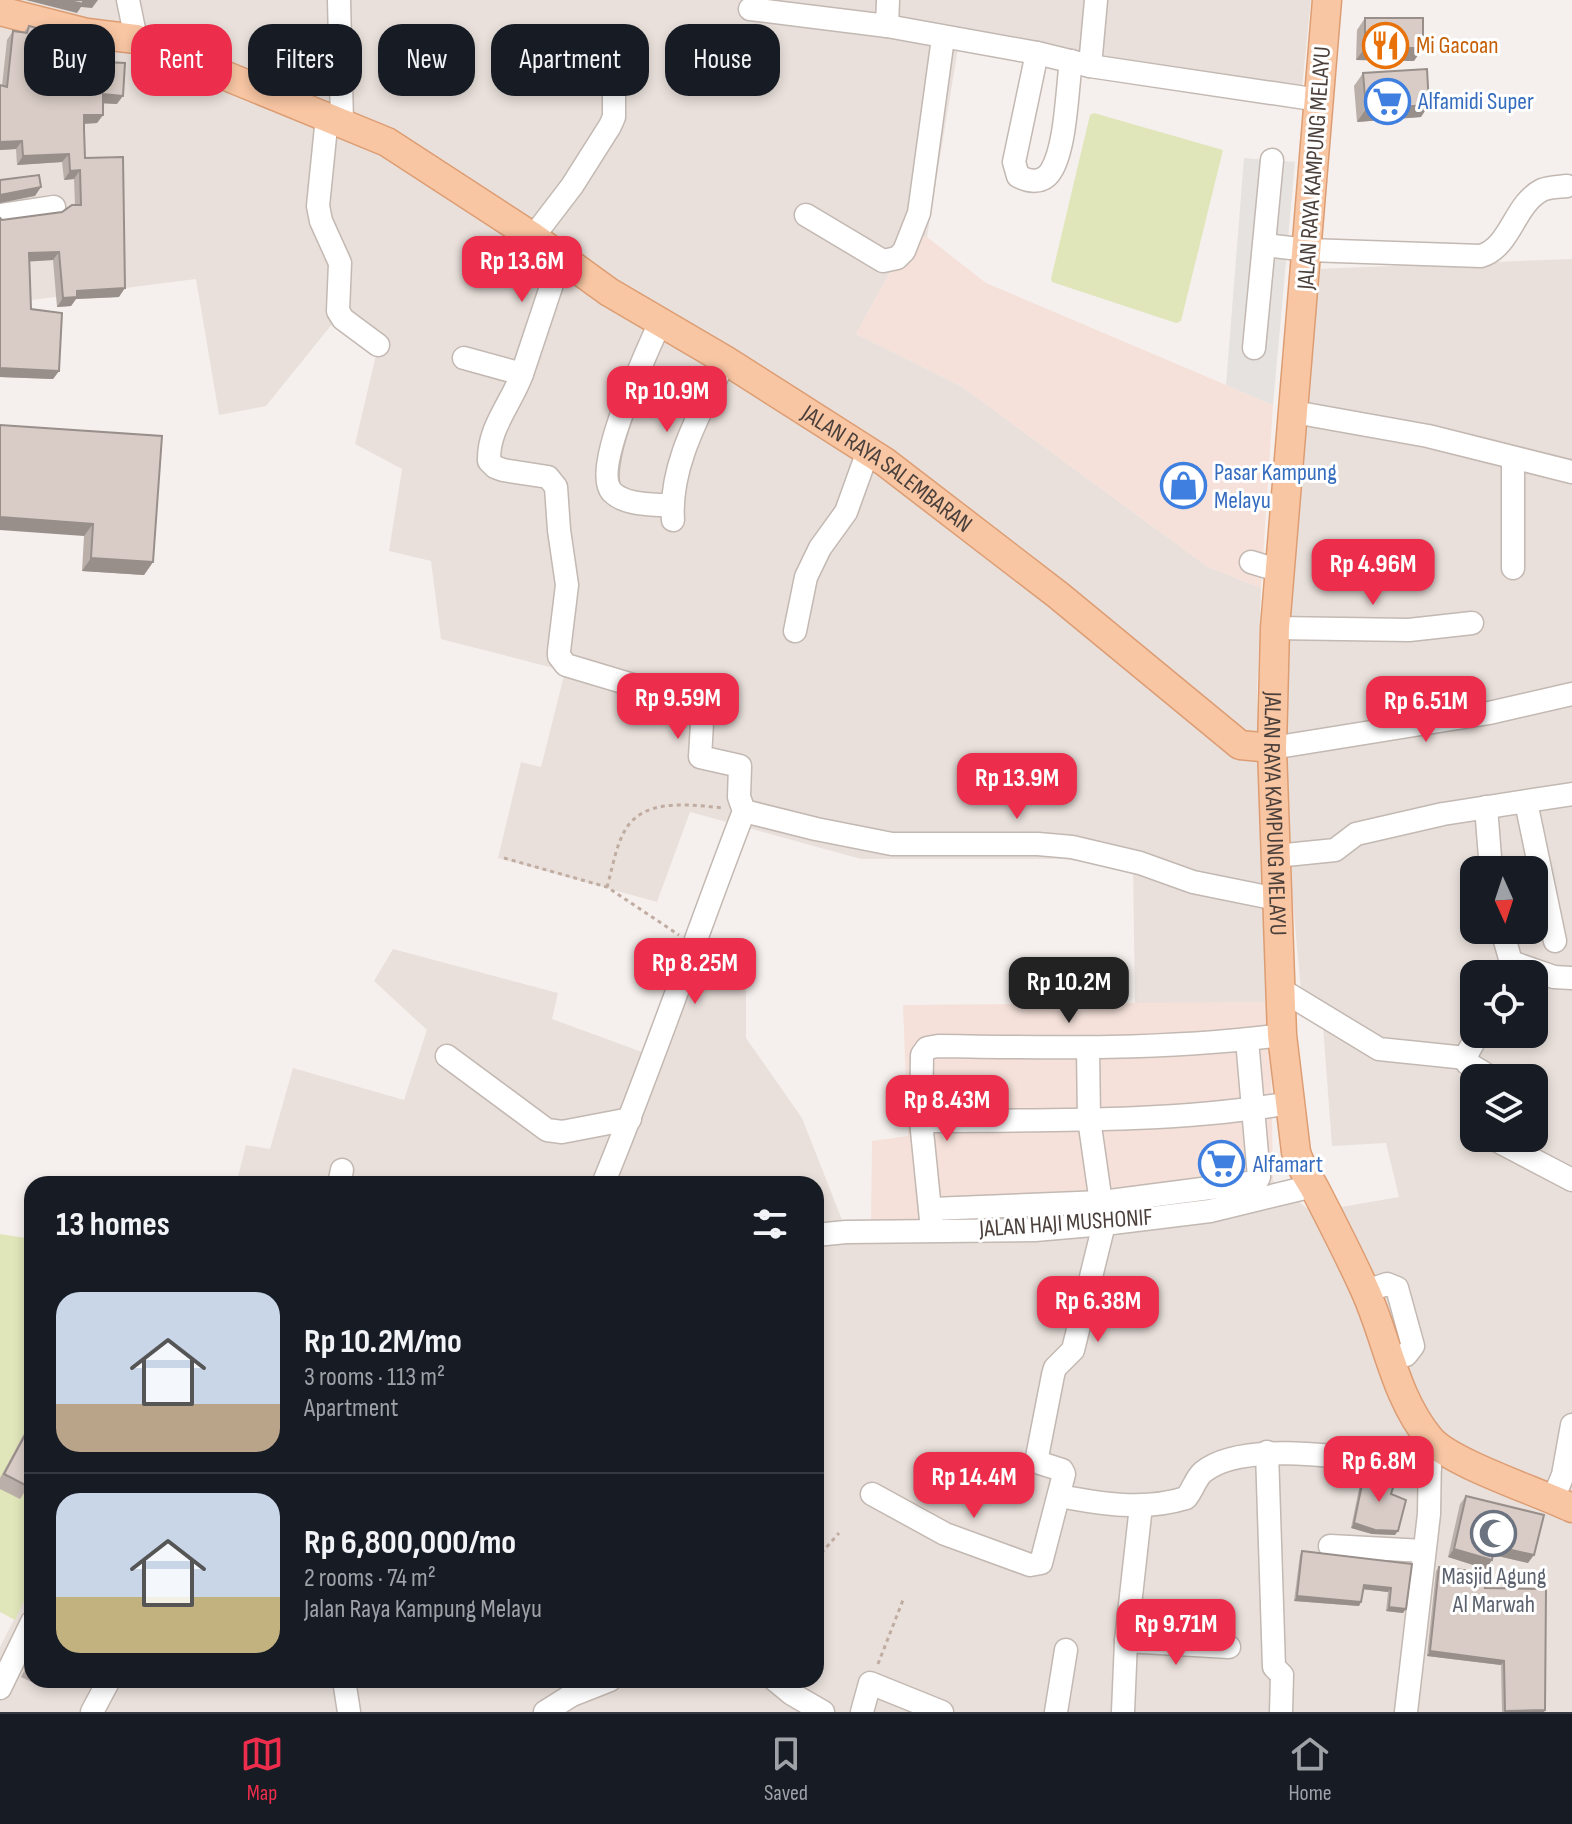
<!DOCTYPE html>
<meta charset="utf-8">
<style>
body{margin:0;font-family:"Sofia Sans Condensed",sans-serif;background:#242831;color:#f1f3f6;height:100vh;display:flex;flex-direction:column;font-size:30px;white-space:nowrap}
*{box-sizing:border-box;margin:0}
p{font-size:26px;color:#9ea1a6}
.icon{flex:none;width:44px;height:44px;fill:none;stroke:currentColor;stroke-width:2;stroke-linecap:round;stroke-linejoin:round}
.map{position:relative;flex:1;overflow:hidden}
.panel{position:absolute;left:24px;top:1176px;width:800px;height:512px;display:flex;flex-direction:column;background:#171b24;border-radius:24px;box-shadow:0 4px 12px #0003}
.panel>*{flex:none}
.top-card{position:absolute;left:24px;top:24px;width:800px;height:72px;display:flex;gap:16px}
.needle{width:52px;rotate:177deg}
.controls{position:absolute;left:1460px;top:856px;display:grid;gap:16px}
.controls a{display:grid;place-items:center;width:88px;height:88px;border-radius:16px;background:#171b24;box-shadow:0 4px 12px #0003;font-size:40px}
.price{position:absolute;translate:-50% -68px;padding:0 18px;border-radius:16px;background:#ec2d4b;color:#fff;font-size:26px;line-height:52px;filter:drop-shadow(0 2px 4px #0008)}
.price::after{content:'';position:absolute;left:50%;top:48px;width:24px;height:18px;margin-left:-12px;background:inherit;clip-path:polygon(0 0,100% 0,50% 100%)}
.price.current{background:#222;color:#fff}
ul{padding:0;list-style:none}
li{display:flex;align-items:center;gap:24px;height:200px;padding:0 32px}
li+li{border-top:2px solid #363941}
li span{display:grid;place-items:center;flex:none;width:224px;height:160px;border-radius:24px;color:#555}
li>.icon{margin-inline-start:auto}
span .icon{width:96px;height:96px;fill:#fffc;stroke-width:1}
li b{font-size:34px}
h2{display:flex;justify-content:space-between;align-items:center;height:96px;padding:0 32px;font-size:34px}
.pill{padding:0 28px;border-radius:24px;background:#171b24;box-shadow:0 4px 12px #0003;font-size:28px;line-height:72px}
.pill.current{background:#ec2d4b;color:#fff}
.menu{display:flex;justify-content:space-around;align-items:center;height:112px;border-top:2px solid #363941;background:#171b24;font-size:22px;color:#9ea1a6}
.menu a{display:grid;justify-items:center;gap:4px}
.menu .current{color:#ec2d4b}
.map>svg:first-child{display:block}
.residential{fill:#e9e0db;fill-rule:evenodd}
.commercial{fill:#f5e1da}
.green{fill:#e0e6b9}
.parking{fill:#e5e2e0}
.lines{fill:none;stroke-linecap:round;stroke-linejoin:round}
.minor-casing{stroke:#c3b8b2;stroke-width:25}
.major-casing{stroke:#dd9d73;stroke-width:31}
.path{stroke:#c1aca2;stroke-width:3;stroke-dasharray:4 4;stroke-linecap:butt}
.minor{stroke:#fff;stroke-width:22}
.major{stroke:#f8c6a3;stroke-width:28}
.wall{fill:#bbafaa}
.shaded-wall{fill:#988f8b}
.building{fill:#d9ccc6;stroke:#988f8b;stroke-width:2}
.labels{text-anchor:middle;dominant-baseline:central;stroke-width:6;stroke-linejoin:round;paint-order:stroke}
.food-label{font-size:24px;fill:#c56008;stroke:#fff;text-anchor:start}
.shop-label{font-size:24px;fill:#366cbe;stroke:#fff;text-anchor:start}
.street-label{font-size:24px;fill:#4a3f3a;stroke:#fff}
.worship-label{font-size:24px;fill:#5b616d;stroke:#fff}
</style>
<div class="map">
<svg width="1572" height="1712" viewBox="0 0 1572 1712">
<rect width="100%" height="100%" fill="#f5f0ed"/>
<g class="residential">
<path d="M0,0H1311L1300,107L958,48L927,237L910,236L856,334L961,386L1208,567L1261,588L1257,696L1270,1002L1135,1004L1133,867L1062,859H861L690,812L657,902L498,858L521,762L541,767L565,671L441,639L431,561L389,551L402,469L355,444L377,351L341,313L266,406L219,415L196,279L0,304Z"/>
<path d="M1572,259V1712H0V1647L32,1584V1680H816V1184H236L246,1145L270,1149L293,1068L404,1100L427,1030L374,981L393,949L558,993L552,1019L642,1052L696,934L746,968V1038L802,1118L844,1225L1092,1216L1273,1181L1312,1212L1399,1197L1386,1143L1332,1146L1322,1013L1302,1002L1279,750L1315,269ZM1474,870H1534V930H1474ZM1474,974H1534V1034H1474ZM1474,1078H1534V1138H1474Z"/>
</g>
<g class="commercial">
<path d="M910,236L927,237L986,283L1273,405L1261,588L1208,567L961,386L856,334Z"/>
<path d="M1270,1002L1273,1181L1092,1216L963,1222H871L872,1141L908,1136L903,1005Z"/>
</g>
<g class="green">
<path d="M1094,113L1223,150L1181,321L1176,323L1052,282L1051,279L1090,115Z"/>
<path d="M0,1234L32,1239V1584L15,1620L0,1612Z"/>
</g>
<path class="parking" d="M1244,158L1295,162L1273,405L1226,385Z"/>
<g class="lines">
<defs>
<g id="minor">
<path d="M128,0L136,39"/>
<path d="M339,0L342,122"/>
<path d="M750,9L887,26L1037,53L1090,66L1319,100"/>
<path d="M887,26L888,0"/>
<path d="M1037,53L1014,162L1018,176C1029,182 1043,184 1051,171C1066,147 1067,90 1071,61"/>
<path d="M1090,66L1096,0"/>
<path d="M327,117L318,206L321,221L340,263L338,311L343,319L378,345"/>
<path d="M0,215L54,207"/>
<path d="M806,215L883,261L897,258L904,251L919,213L943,38"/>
<path d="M533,237L572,186L610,126L614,117V49"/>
<path d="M1265,245L1308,250L1481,256C1511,247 1514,204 1542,190C1549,187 1559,187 1567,186"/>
<path d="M660,322C648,350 591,469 612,492C626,506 654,504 672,506"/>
<path d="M1254,348L1272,160"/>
<path d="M464,358L522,374L561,257"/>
<path d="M522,374C511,404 488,428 489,461L495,467L503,470L548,477L556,487L559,530L567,585L559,651V656L566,665L703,706L700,757L740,766L739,797L744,811C696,935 654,1061 603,1184"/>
<path d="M1294,412L1428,436L1572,472"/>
<path d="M1513,458V568"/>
<path d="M673,520C669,464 702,410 725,360"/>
<path d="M1251,562L1280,571"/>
<path d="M1275,628L1409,630L1472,623"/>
<path d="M795,631L806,577L820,548L846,512L868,451"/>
<path d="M1272,748L1489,713L1572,694"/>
<path d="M1526,802L1555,941"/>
<path d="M1486,807L1491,870"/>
<path d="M744,811L816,829L892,844H1038L1072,847L1140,863L1193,882L1277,899"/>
<path d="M1276,856L1335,850L1356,834L1443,814L1572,794"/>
<path d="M1502,930L1511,962L1507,973"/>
<path d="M1511,962L1554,977L1572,978"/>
<path d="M1280,989L1379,1049L1466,1058"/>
<path d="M1478,1034L1467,1054V1063L1492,1078"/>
<path d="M447,1056L547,1130L562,1132L630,1119"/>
<path d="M921,1121C1042,1120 1170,1123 1290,1103"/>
<path d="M1492,1138L1572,1180"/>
<path d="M339,1184L342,1170"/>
<path d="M932,1209L1102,1202L1256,1182L1259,1177L1247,1040"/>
<path d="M932,1230L921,1121L922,1055L927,1048L938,1046C1053,1048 1168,1050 1282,1035"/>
<path d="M816,1235L846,1232L1035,1230L1104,1224L1210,1211L1313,1186"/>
<path d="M1366,1291L1387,1284L1397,1288L1413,1346L1406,1355L1389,1359"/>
<path d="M1267,1452L1274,1667L1282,1675L1281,1712"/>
<path d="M872,1494L945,1534L1030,1565L1041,1563L1064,1474L1062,1470L1040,1463L1037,1457L1053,1375L1055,1368L1073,1350L1104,1224L1089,1119L1088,1048"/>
<path d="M1059,1496C1102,1504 1144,1511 1186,1498C1193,1490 1195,1479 1203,1472C1247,1436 1373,1462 1430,1467"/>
<path d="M1553,1499L1563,1475L1572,1425"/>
<path d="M1330,1546L1424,1551"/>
<path d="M1126,1641L1229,1647"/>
<path d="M344,1680L349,1712"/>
<path d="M775,1680L792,1694L823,1712"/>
<path d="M0,1688L32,1622"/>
<path d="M92,1712L109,1680"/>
<path d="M545,1712L572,1695L610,1680"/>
<path d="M862,1712L870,1683L942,1712"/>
<path d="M1056,1712L1066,1650"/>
<path d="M1123,1712L1126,1641L1141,1506"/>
<path d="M1406,1712L1429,1514L1430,1453"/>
</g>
<g id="major">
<path id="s1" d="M1327,0L1275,628L1272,748L1282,1035L1296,1152C1300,1167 1308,1176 1315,1189C1332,1222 1349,1255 1364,1288C1387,1337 1394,1396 1430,1439C1450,1463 1539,1492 1572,1508"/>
<path id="s2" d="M0,11L87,33L136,39L387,142L533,237L609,292L725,360L885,462L1058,595L1240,745L1272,748"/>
</g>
</defs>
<use href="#minor" class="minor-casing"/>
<use href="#major" class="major-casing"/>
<g class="path">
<path d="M504,858L607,887L679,935"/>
<path d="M607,887C612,870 615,850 623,834C641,796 691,805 724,808"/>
<path d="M816,1559L839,1533"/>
<path d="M878,1664L903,1600"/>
</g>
<use href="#minor" class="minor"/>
<use href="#major" class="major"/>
</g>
<g class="wall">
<path d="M1365,18L1414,61L1356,60L1357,30Z"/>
<path d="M29,26L85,61L117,104L103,103V115L97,123L84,124L85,158L119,297L76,299L71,306L57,307L53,260L29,261L31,309L59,371L53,379L0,377V218L2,220L62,212L75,205L74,179L64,180L62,162L17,165L16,149L0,150V85L2,86L7,40L13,31L24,32Z"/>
<path d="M1363,73L1421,117L1357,122L1354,86Z"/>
<path d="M0,425L153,562L144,575L82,571L84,536Z"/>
<path d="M32,1419V1481L20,1499L0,1489V1478Z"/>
<path d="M1365,1470L1391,1494L1395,1535L1372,1534L1351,1528L1362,1474Z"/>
<path d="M1466,1496L1528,1563L1493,1555L1486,1569L1448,1557L1460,1504Z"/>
<path d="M1302,1551L1412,1564L1403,1613L1386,1611L1388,1592L1363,1589L1359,1606L1294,1601L1300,1555Z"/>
<path d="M1439,1567L1485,1588L1545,1710L1544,1712H1502L1501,1665L1427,1656L1436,1571Z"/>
<path d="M32,1656V1680H44L40,1686L21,1677Z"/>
</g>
<g class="shaded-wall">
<path d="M26,0H98L92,8L81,7L77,13Z"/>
<path d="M1365,48H1423L1414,61L1356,60Z"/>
<path d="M103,94L123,96L117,104L96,103Z"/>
<path d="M1429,105L1421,117L1357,122L1366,109Z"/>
<path d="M84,115H103L97,123L78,124Z"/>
<path d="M22,141L16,149L0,150V142Z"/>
<path d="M69,154L62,162L17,165L23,156Z"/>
<path d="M80,170L74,179L64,180L70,171Z"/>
<path d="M41,187L35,196L0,203V195Z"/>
<path d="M59,252L53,260L23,262L29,253Z"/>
<path d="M125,288L119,297L76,299L71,306L57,307L63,298L77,291Z"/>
<path d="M0,368L59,371L53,379L0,377Z"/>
<path d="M0,517L93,524L84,536L0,530Z"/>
<path d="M91,558L153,562L144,575L82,571Z"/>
<path d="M1354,1523L1398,1531L1395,1535L1372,1534L1351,1528Z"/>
<path d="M1494,1546L1534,1555L1528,1563L1489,1554Z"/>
<path d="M1454,1549L1492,1560L1486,1569L1448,1557Z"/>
<path d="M1364,1585L1391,1588L1388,1592L1361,1589Z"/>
<path d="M1297,1596L1361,1602L1359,1606L1294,1601Z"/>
<path d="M1389,1607L1406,1609L1403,1613L1386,1611Z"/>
<path d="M1430,1651L1504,1661L1501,1665L1427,1656Z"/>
<path d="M1545,1710L1544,1712H1504L1505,1711Z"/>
</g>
<g class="building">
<path d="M66,0H83V4Z"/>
<rect x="1365" y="18" width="58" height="30"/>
<path d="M29,26L89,41L85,61L125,63L123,96L103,94V115H84V129L85,158L123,157L125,288L77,291V297L63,298L59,252L29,253L31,309L62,313L59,371L0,368V218L2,220L62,212L72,205H81L80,170L70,171L69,154L23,156L22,141L0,142V85L7,87L13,31L27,33Z"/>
<path d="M1427,69L1429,105L1366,109L1363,73Z"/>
<path d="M39,175L41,187L0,195V180Z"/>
<path d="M0,425L162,436L153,562L91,558L93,524L0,517Z"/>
<path d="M32,1422V1481L29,1487L4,1474Z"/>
<path d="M1365,1470L1396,1478L1391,1494L1406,1500L1398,1531L1375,1530L1354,1523Z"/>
<path d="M1466,1496L1544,1515L1534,1555L1494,1546L1492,1560L1454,1549Z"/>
<path d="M1302,1551L1412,1564L1406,1609L1389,1607L1391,1588L1364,1585L1361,1602L1297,1596Z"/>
<path d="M1439,1567L1488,1573L1485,1588L1546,1589L1545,1710L1505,1711L1504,1661L1430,1651Z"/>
<path d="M32,1658V1671L27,1669Z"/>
</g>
<defs>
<symbol id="restaurant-ring" viewBox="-11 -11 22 22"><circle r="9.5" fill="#fff" stroke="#e8710a" stroke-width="1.5"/><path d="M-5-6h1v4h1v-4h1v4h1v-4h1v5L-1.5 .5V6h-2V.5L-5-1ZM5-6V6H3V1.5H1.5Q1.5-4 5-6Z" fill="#e8710a"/></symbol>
<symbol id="supermarket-ring" viewBox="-11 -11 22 22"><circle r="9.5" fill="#fff" stroke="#3f7fe0" stroke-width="1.5"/><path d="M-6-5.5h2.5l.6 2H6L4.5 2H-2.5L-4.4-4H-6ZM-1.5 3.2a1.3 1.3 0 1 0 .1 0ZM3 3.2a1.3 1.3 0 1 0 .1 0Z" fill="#3f7fe0"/></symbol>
<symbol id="shop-ring" viewBox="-11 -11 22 22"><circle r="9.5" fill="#fff" stroke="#3f7fe0" stroke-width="1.5"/><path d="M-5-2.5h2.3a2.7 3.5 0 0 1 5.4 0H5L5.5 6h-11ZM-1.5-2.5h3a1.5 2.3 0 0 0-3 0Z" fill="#3f7fe0"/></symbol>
<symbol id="mosque-ring" viewBox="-11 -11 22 22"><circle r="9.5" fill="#fff" stroke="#6b7280" stroke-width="1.5"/><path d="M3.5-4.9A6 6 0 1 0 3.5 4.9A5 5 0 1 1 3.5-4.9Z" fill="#6b7280"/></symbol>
</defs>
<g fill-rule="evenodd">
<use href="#restaurant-ring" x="1360" y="20" width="51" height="51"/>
<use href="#supermarket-ring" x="1362" y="76" width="51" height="51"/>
<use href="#shop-ring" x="1158" y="460" width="51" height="51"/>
<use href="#supermarket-ring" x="1196" y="1138" width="51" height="51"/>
<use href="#mosque-ring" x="1468" y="1508" width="51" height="51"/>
</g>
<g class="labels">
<g class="food-label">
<text x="1416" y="45">Mi Gacoan</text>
</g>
<g class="shop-label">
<text x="1418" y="101">Alfamidi Super</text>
<text x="1214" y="472">Pasar Kampung<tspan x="1214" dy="28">Melayu</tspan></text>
<text x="1253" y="1164">Alfamart</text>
</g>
<g class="street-label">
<text transform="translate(1314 168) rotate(-86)">JALAN RAYA KAMPUNG MELAYU</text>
<text stroke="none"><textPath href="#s2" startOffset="1008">JALAN RAYA SALEMBARAN</textPath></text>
<text stroke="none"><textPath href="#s1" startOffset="816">JALAN RAYA KAMPUNG MELAYU</textPath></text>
<text transform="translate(1066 1223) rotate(-4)">JALAN HAJI MUSHONIF</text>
</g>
<g class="worship-label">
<text x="1494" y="1576">Masjid Agung<tspan x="1494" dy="28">Al Marwah</tspan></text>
</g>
</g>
</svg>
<div class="controls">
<a><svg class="needle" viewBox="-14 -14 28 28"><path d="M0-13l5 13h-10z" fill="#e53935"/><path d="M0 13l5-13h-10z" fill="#9ea1a6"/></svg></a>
<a><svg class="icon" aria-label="locate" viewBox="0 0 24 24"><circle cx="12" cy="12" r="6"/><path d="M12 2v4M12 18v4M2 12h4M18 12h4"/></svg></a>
<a><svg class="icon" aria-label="layers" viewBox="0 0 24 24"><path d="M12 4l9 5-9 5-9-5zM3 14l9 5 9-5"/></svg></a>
</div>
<b class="price" style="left:522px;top:304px">Rp 13.6M</b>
<b class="price" style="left:667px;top:434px">Rp 10.9M</b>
<b class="price" style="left:1373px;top:607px">Rp 4.96M</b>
<b class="price" style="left:678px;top:741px">Rp 9.59M</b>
<b class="price" style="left:1426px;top:744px">Rp 6.51M</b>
<b class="price" style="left:1017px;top:821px">Rp 13.9M</b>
<b class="price" style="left:695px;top:1006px">Rp 8.25M</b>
<b class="price current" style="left:1069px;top:1025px">Rp 10.2M</b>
<b class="price" style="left:947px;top:1143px">Rp 8.43M</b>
<b class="price" style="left:1098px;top:1344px">Rp 6.38M</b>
<b class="price" style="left:1379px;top:1504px">Rp 6.8M</b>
<b class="price" style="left:974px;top:1520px">Rp 14.4M</b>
<b class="price" style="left:1176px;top:1667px">Rp 9.71M</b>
<div class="top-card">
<a class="pill">Buy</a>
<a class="pill current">Rent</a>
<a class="pill">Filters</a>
<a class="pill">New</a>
<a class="pill">Apartment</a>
<a class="pill">House</a>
</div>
<section class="panel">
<h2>13 homes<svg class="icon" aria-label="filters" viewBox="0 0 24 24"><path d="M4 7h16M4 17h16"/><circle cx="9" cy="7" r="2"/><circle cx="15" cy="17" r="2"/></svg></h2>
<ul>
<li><span style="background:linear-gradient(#c9d6e8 70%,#b9a48a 0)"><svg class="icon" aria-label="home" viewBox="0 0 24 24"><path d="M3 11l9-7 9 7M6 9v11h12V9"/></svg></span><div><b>Rp 10.2M/mo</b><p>3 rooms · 113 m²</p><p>Apartment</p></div></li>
<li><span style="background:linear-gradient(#c9d6e8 65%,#c2b280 0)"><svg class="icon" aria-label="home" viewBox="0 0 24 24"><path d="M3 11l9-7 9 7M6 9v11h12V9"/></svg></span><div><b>Rp 6,800,000/mo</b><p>2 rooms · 74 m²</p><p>Jalan Raya Kampung Melayu</p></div></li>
</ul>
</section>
</div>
<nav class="menu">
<a class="current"><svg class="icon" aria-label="map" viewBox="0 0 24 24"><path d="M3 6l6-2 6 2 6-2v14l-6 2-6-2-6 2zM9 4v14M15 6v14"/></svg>Map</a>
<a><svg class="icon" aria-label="saved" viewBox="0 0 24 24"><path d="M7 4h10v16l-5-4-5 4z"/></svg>Saved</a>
<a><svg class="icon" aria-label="home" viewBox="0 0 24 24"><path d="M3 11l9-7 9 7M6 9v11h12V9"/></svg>Home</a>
</nav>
